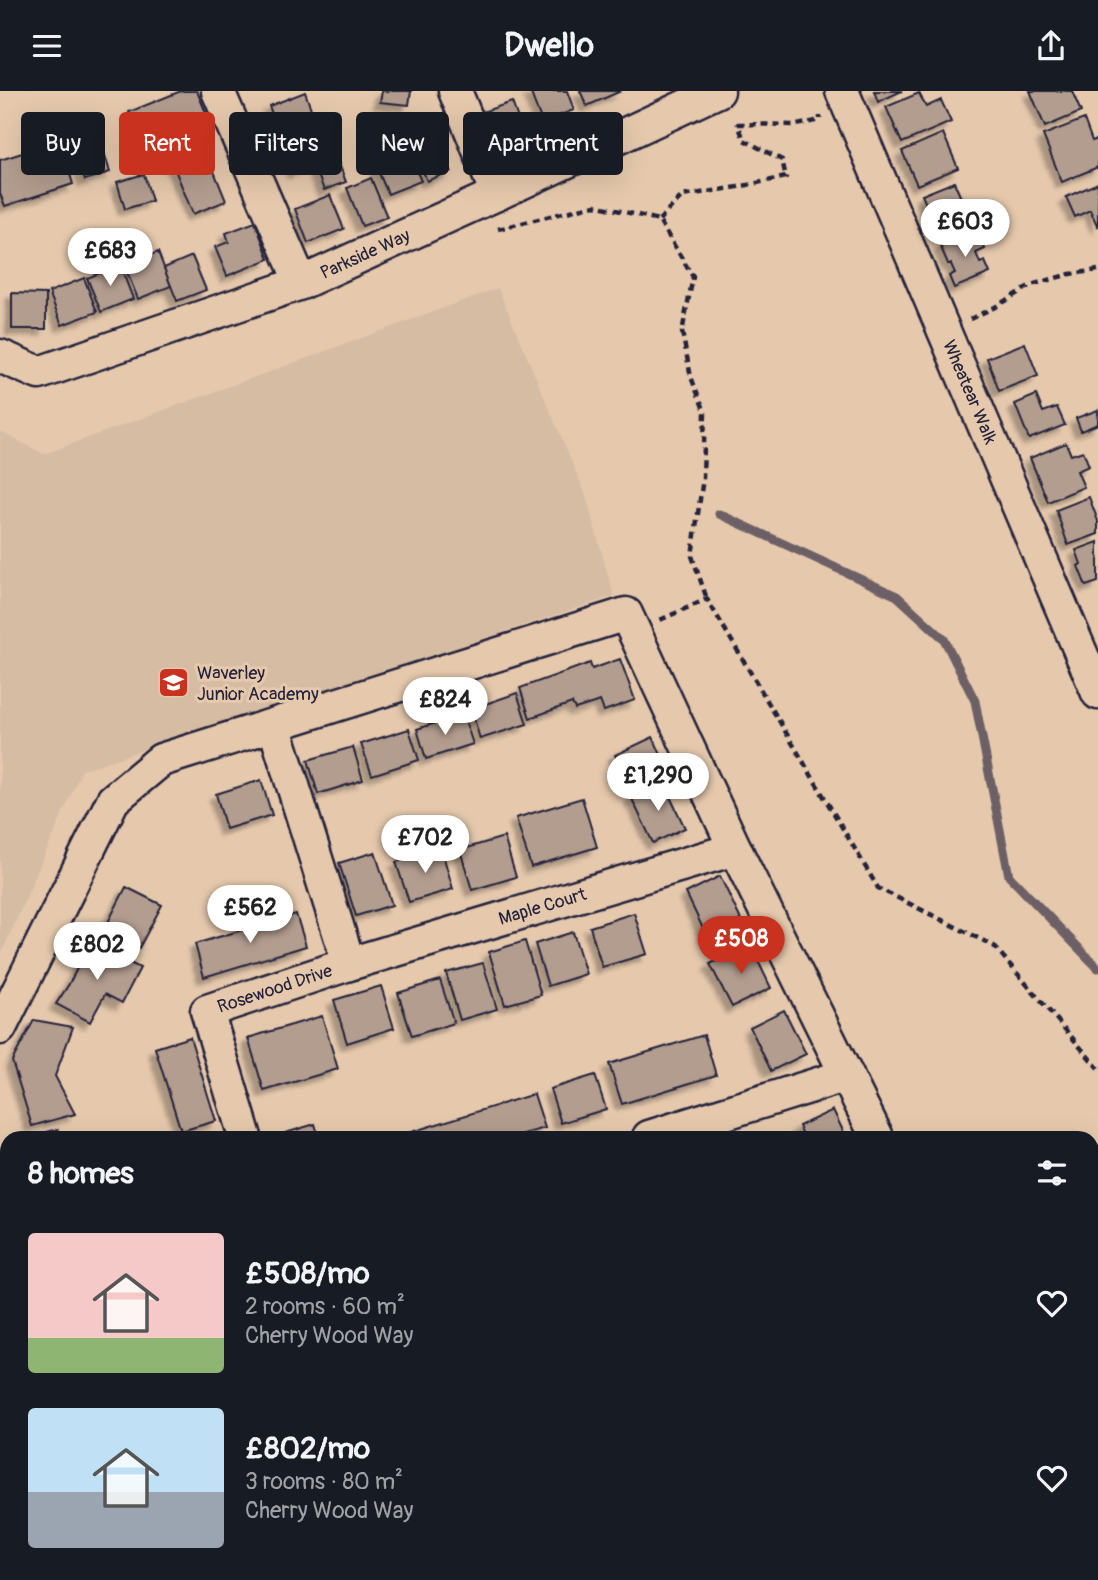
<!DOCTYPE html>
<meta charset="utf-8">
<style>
body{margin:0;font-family:Pangolin,sans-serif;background:#20242c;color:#f1f3f6;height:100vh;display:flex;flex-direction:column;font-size:26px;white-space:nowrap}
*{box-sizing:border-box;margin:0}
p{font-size:23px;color:#9ea1a6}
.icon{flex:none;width:38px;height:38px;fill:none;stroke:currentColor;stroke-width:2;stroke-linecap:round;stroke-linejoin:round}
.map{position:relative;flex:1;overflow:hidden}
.sheet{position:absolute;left:0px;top:1040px;width:1099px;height:450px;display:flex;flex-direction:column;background:#171b24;border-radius:21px 21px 0 0;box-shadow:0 7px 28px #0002}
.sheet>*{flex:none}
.banner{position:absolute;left:21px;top:21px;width:700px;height:63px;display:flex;gap:14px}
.price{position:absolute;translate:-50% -60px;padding:0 16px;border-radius:24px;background:#fff;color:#222;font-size:23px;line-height:46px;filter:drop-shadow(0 2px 4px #0008)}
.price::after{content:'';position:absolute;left:50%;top:42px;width:21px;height:16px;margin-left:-10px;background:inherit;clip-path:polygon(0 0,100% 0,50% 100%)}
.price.selected{background:#c8321e;color:#fff}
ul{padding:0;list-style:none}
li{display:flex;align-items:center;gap:21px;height:175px;padding:0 28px}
li span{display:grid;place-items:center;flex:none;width:196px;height:140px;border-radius:7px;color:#555}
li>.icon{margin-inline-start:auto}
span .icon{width:84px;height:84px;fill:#fffc;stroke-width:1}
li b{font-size:30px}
h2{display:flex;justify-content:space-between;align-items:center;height:84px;padding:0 28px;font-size:30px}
.tag{padding:0 24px;border-radius:7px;background:#171b24;box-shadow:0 7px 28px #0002;font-size:24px;line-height:63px}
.tag.selected{background:#c8321e;color:#fff}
header{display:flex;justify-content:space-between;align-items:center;height:91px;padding:0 28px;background:#171b24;font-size:32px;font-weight:800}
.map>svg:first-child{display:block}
.built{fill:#d7bca4}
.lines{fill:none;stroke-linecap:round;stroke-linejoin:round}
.stream{stroke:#6c6166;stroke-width:9}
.building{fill:#b39d8f;stroke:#22223b;stroke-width:2;filter:url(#shadow)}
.minor-casing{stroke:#22223b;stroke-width:37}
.path{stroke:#22223b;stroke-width:4.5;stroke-dasharray:7 5;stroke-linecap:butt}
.minor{stroke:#e6c9ad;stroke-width:32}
.labels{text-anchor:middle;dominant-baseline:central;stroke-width:6;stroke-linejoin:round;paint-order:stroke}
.street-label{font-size:18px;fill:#22223b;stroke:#e6c9ad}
.poi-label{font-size:18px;fill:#22223b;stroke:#e6c9ad;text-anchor:start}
</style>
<header><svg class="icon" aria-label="menu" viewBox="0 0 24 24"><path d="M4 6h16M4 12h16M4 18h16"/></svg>Dwello<svg class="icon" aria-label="share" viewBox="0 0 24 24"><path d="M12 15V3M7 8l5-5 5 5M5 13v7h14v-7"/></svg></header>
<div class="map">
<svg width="1098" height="1489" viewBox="0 0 1098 1489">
<defs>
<filter id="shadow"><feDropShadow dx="-6" dy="6" stdDeviation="2" flood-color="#0004"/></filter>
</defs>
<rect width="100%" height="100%" fill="#e6c9ad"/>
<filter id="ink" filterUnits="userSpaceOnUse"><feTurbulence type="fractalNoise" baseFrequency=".0143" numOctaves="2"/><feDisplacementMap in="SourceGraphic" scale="14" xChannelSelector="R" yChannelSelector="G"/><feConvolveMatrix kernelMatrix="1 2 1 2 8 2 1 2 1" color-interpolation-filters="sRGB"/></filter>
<g filter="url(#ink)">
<path class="built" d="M498,197L585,402L614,505L82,679L0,866V340L44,363Z"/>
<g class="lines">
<path class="stream" d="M719,423L897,505L944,548L975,610L1009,785L1098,877"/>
</g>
<g class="building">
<path d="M181,0H197L209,29L184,39L178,26L159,34L164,47L143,56L129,21Z"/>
<path d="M382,0H411L409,14L380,11Z"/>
<path d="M530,0H567L574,19L542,31Z"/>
<path d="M580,0H621L587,15Z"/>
<path d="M874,0H902L878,11Z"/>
<path d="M1030,0H1072L1081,21L1045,36Z"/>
<path d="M305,1L316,32L281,46L269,15Z"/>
<path d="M919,2L926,16L941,9L951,31L902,52L886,16Z"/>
<path d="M512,11L525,47L496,58L482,21Z"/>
<path d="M1084,28L1092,50L1098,48V76L1062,91L1043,44Z"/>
<path d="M317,37L329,66L294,81L282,51Z"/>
<path d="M943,42L958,77L917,94L902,60Z"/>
<path d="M99,44L110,81L85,89L73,52Z"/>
<path d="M437,47L451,80L427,90L413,56Z"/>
<path d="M60,50L73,93L5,115L0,103V69Z"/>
<path d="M205,58L226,110L193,123L172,71Z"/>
<path d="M408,60L421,90L388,103L375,73Z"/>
<path d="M338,70L346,91L324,99L316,79Z"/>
<path d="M144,83L152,110L125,118L117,91Z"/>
<path d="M371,87L387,126L362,135L347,97Z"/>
<path d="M954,91L969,125L937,138L922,104Z"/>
<path d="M1098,92V136L1090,119L1075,126L1066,106Z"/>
<path d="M330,104L344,138L308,152L295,118Z"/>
<path d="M255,131L269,168L227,185L215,156L229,151L226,142Z"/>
<path d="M976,139L985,158L976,162L980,172L985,170L990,182L954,197L949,185L955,182L951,173H948L940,154Z"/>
<path d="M158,161L171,195L138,208L124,174Z"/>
<path d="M192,165L206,199L177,210L164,177Z"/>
<path d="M120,174L133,208L101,221L87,187Z"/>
<path d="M84,187L97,221L62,234L49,201Z"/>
<path d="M12,202L46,203V238H12Z"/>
<path d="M1025,252L1038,285L999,300L987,267Z"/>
<path d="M1036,304L1043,321L1057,316L1065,334L1029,348L1015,313Z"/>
<path d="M1098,319V333L1081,340L1076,327Z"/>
<path d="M1066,352L1071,364L1083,360L1089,375L1077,380L1084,396L1048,411L1030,367Z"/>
<path d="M1089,406L1098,430V443L1068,454L1056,419Z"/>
<path d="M1098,451V491L1086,495L1078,475L1081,473L1076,459Z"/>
<path d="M620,568L635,609L604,620L600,610L575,618L572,612L530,627L520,597L590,572L592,578Z"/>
<path d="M517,602L527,633L480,648L471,618Z"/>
<path d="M463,623L473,653L426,668L417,638Z"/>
<path d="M409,638L419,669L372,684L361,653Z"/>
<path d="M653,646L663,668L625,686L615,664Z"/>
<path d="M353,656L363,689L318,703L308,669Z"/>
<path d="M261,689L272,724L226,738L216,703Z"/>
<path d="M663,691L685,737L653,752L631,706Z"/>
<path d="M582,707L597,756L531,776L516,727Z"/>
<path d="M504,746L516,786L472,799L460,759Z"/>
<path d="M441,757L453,798L409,811L396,771Z"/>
<path d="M375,761L392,814L356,825L339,772Z"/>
<path d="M720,785L741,829L707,846L686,802Z"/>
<path d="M126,796L162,814L139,857L104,839Z"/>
<path d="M634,822L647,863L602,876L590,836Z"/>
<path d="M296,823L306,855L204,886L195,853Z"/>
<path d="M573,841L586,883L548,895L535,853Z"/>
<path d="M525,850L541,904L505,914L489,861Z"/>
<path d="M90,852L140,877L122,912L105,903L90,931L56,913L69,893Z"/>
<path d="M750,853L771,897L732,916L710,873Z"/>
<path d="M483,872L497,918L460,929L446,882Z"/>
<path d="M440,889L454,932L412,945L398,902Z"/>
<path d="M381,895L394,937L347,952L334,909Z"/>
<path d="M784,919L806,963L771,980L750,936Z"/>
<path d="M322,925L338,978L264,1000L248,947Z"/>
<path d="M34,929L73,936L55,985L75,1023L32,1035L12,970Z"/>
<path d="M704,944L716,984L622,1013L609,973Z"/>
<path d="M190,946L216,1030L181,1040L155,957Z"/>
<path d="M595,984L606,1018L561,1032L550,998Z"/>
<path d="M534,1003L545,1037L513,1046H395Z"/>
<path d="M833,1019L846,1046H804L799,1035Z"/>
<path d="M315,1033L319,1046H287L285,1042Z"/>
<path d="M58,1038L60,1046H28Z"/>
<path d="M0,1391L7,1414V1482H27L29,1489H0Z"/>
<path d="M289,1482H333L335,1489H291Z"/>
<path d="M428,1482H471L473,1489H430Z"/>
<path d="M658,1482H675L677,1489H636Z"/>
<path d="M684,1482H773L775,1489H686Z"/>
<path d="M782,1482H814L792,1489H784Z"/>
</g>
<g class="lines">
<defs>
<g id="minor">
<path d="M218,0L301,192"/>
<path d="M455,0L497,103"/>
<path id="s1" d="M842,0L1098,602"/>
<path id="s2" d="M0,265L39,282L301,192L497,103L718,0"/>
<path d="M274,634L349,873"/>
<path d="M0,937L113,709L161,669L626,523L735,758L877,1046"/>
<path id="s3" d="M245,1046L207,920L349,873L735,758"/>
<path d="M649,1046L847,984"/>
<path d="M0,1208L7,1231"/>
<path d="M85,1482L87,1489"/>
<path d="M380,1482L382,1489"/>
<path d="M1082,1482L1085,1489"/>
<path d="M916,1489L938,1482"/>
</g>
</defs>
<use href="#minor" class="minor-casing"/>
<g class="path">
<path d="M659,129L682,105L738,96L786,86L782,69L744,49L738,33L797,34L820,29V25"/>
<path d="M498,138L595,114L659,129L693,186L682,241L691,286L705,321L703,387L692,465L707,508"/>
<path d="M970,228L995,216L1031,194L1070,183L1098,179"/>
<path d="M660,529L707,508L878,797L994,855L1098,977"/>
</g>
<use href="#minor" class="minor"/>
</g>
</g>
<defs>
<symbol id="school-square" viewBox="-11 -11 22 22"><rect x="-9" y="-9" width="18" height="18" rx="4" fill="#c8321e" stroke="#e6c9ad"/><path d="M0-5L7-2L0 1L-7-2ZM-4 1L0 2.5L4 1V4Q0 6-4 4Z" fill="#fff"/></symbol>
</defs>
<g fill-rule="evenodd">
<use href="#school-square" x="156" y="574" width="35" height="35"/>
</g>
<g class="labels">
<g class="street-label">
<text stroke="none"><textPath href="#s2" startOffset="390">Parkside Way</textPath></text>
<text stroke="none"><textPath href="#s1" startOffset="327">Wheatear Walk</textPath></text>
<text stroke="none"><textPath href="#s3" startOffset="483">Maple Court</textPath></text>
<text stroke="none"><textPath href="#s3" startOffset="203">Rosewood Drive</textPath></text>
</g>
<g class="poi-label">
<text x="197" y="582">Waverley<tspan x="197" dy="21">Junior Academy</tspan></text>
</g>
</g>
</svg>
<b class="price" style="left:965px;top:168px">£603</b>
<b class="price" style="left:110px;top:197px">£683</b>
<b class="price" style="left:445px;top:646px">£824</b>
<b class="price" style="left:658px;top:722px">£1,290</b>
<b class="price" style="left:425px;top:784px">£702</b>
<b class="price" style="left:250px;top:854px">£562</b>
<b class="price selected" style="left:741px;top:885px">£508</b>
<b class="price" style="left:97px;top:891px">£802</b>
<div class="banner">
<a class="tag">Buy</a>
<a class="tag selected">Rent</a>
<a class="tag">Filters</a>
<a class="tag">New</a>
<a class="tag">Apartment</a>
</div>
<section class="sheet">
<h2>8 homes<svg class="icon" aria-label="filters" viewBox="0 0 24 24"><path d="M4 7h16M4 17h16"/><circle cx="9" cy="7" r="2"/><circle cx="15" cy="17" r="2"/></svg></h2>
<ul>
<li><span style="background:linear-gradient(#f6c9c9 75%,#8fb573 0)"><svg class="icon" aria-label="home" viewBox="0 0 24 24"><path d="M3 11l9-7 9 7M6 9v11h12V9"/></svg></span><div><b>£508/mo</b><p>2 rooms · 60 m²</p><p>Cherry Wood Way</p></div><svg class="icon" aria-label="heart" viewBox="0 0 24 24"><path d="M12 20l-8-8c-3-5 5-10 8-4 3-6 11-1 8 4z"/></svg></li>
<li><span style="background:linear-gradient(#bfe0f5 60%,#9aa5b1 0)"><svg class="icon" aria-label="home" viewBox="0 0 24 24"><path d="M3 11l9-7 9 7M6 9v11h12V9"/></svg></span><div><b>£802/mo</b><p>3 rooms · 80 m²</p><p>Cherry Wood Way</p></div><svg class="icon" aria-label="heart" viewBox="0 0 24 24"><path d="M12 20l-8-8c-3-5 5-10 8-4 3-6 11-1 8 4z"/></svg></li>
</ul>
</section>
</div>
